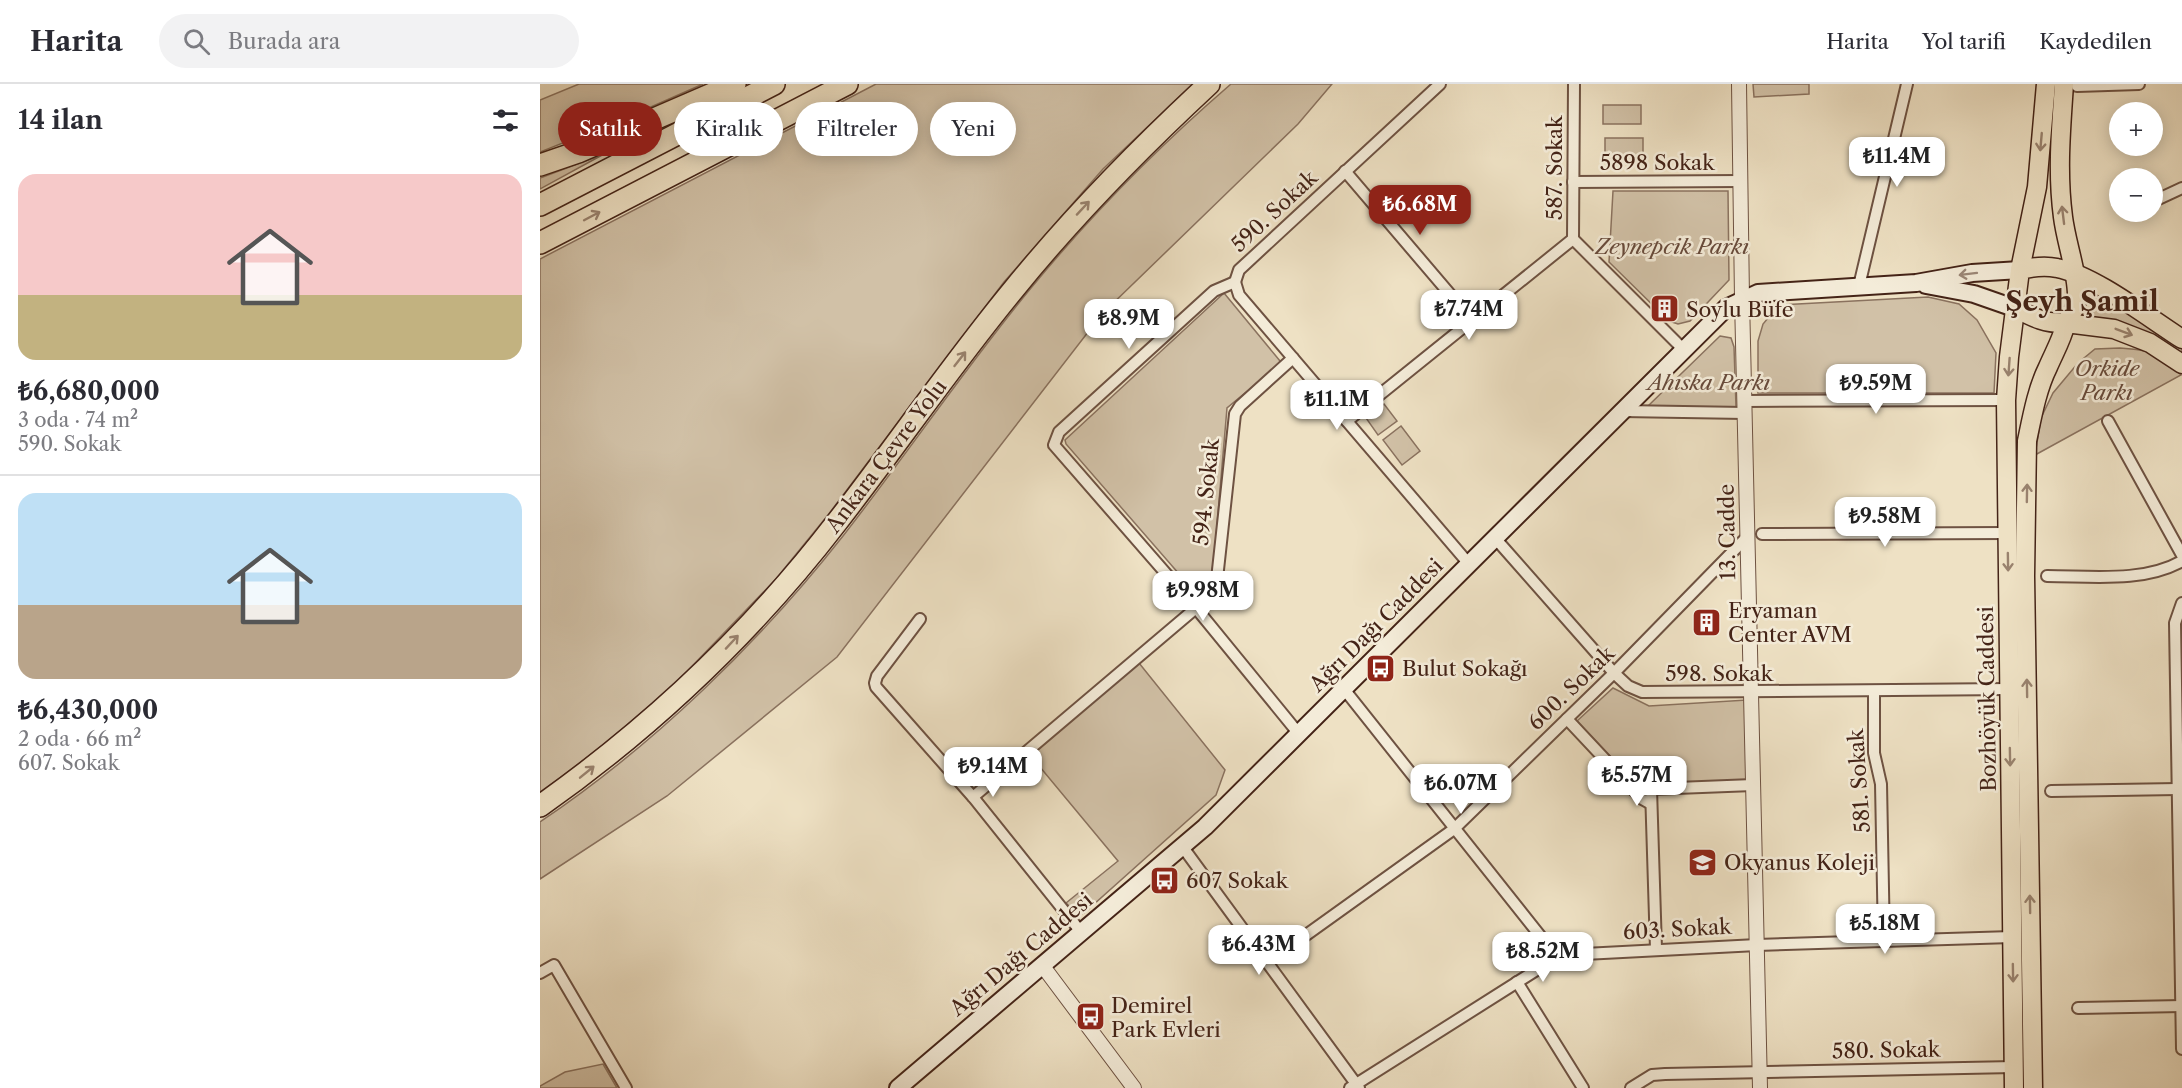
<!DOCTYPE html>
<html lang="tr">
<meta charset="utf-8">
<style>
body{margin:0;font-family:"Libre Caslon Text",serif;background:#f2f2f3;color:#2b2b33;height:100vh;display:flex;flex-direction:column;font-size:22px;white-space:nowrap}
*{box-sizing:border-box;margin:0}
p{font-size:20px;color:#7c7c81}
.icon{flex:none;width:33px;height:33px;fill:none;stroke:currentColor;stroke-width:2;stroke-linecap:round;stroke-linejoin:round}
.map{position:relative;flex:1;overflow:hidden}
.drawer{display:flex;flex-direction:column;background:#fff;width:540px}
.drawer>*{flex:none}
.hud{position:absolute;left:18px;top:18px;width:570px;height:54px;display:flex;gap:12px}
.fabs{position:absolute;left:1569px;top:18px;display:grid;gap:12px}
.fabs a{display:grid;place-items:center;width:54px;height:54px;border-radius:50%;background:#fff;box-shadow:0 3px 15px #0003;font-size:30px}
.price{position:absolute;translate:-50% -51px;padding:0 14px;border-radius:12px;background:#fff;color:#222;font-size:20px;line-height:39px;filter:drop-shadow(0 2px 3px #0008)}
.price::after{content:'';position:absolute;left:50%;top:36px;width:18px;height:14px;margin-left:-9px;background:inherit;clip-path:polygon(0 0,100% 0,50% 100%)}
.price.selected{background:#8f2418;color:#fff}
ul{padding:0;list-style:none}
li{display:grid;align-content:center;gap:12px;height:318px;padding:0 18px}
li+li{border-top:2px solid #e1e1e2}
li span{display:grid;place-items:center;height:186px;border-radius:18px;color:#555}
li>.icon{margin-inline-start:auto}
span .icon{width:108px;height:108px;fill:#fffc;stroke-width:1}
li b{font-size:26px}
h2{display:flex;justify-content:space-between;align-items:center;height:72px;padding:0 18px;font-size:26px}
.pill{padding:0 21px;border-radius:27px;background:#fff;box-shadow:0 3px 15px #0003;font-size:21px;line-height:54px}
.pill.selected{background:#8f2418;color:#fff}
header{display:flex;align-items:center;gap:36px;box-sizing:border-box;height:84px;padding:0 30px;background:#fff;border-bottom:2px solid #e1e1e2}
header strong{font-size:28px}
nav{display:flex;gap:33px;margin-inline-start:auto;font-size:21px}
.search{width:420px;height:54px;background:#f2f2f3;display:flex;align-items:center;gap:15px;box-sizing:border-box;padding:0 21px;border-radius:33px;color:#7c7c81;font-size:22px}
main{display:flex;flex:1;min-height:0}
.map>svg:first-child{display:block}
.green{fill:#d1c1a7;stroke:#8a725f;stroke-width:1.5}
.lines{fill:none;stroke-linecap:round;stroke-linejoin:round}
.minor-casing{stroke:#6e5242;stroke-width:14}
.tertiary-casing{stroke:#6e5242;stroke-width:16}
.secondary-casing{stroke:#442317;stroke-width:20}
.primary-casing{stroke:#442317;stroke-width:21}
.motorway-casing{stroke:#442317;stroke-width:24}
.minor{stroke:#f4ecd9;stroke-width:10}
.tertiary{stroke:#f4ecd9;stroke-width:14}
.secondary{stroke:#f4ecd9;stroke-width:16}
.primary{stroke:#eee1c4;stroke-width:18}
.motorway{stroke:#eee1c4;stroke-width:21}
.oneway{stroke:#99826e}
.oneway2{stroke:#9c8878}
.labels{text-anchor:middle;dominant-baseline:central;stroke-width:5;stroke-linejoin:round;paint-order:stroke}
.street-label{font-size:21px;fill:#442317;stroke:#f4ecd9}
.park-label{font-size:21px;font-style:italic;fill:#674a3b;stroke:#f4ecd9}
.poi-label{font-size:21px;fill:#442317;stroke:#f4ecd9;text-anchor:start}
.district-label{font-size:27px;font-weight:bold;fill:#442317;stroke:#f4ecd9}
</style>
<header>
<strong>Harita</strong>
<div class="search"><svg class="icon" aria-label="search" viewBox="0 0 24 24"><circle cx="10" cy="10" r="6"/><path d="M15 15l6 6"/></svg>Burada ara</div>
<nav><a>Harita</a><a>Yol tarifi</a><a>Kaydedilen</a></nav>
</header>
<main>
<section class="drawer">
<h2>14 ilan<svg class="icon" aria-label="filters" viewBox="0 0 24 24"><path d="M4 7h16M4 17h16"/><circle cx="9" cy="7" r="2"/><circle cx="15" cy="17" r="2"/></svg></h2>
<ul>
<li><span style="background:linear-gradient(#f6c9c9 65%,#c2b280 0)"><svg class="icon" aria-label="home" viewBox="0 0 24 24"><path d="M3 11l9-7 9 7M6 9v11h12V9"/></svg></span><div><b>₺6,680,000</b><p>3 oda · 74 m²</p><p>590. Sokak</p></div></li>
<li><span style="background:linear-gradient(#bfe0f5 60%,#b9a48a 0)"><svg class="icon" aria-label="home" viewBox="0 0 24 24"><path d="M3 11l9-7 9 7M6 9v11h12V9"/></svg></span><div><b>₺6,430,000</b><p>2 oda · 66 m²</p><p>607. Sokak</p></div></li>
</ul>
</section>
<div class="map">
<svg width="1642" height="1004" viewBox="0 0 1642 1004">
<rect width="100%" height="100%" fill="#eee1c4"/>
<filter id="stains"><feTurbulence type="fractalNoise" baseFrequency=".00333" numOctaves="4"/><feColorMatrix values="0 0 0 0 .2 0 0 0 0 .09 0 0 0 0 .02 0 0 0 .5 -.17"/></filter>
<radialGradient id="worn" r=".72"><stop offset=".6" stop-color="#630" stop-opacity="0"/><stop offset="1" stop-color="#630" stop-opacity=".3"/></radialGradient>
<g class="green">
<path d="M39,0H163L86,34L0,68V16Z"/>
<path d="M336,0H653L563,85L464,198L288,431L235,496L133,602L62,662L0,709V175Z"/>
<path d="M691,0H792L758,40L562,230L297,573L127,712L0,795V738C114,661 219,559 303,452C367,370 425,284 491,204C552,130 618,63 691,0Z"/>
<path d="M1213,0H1269V10L1214,13Z"/>
<rect x="1063" y="21" width="38" height="19"/>
<rect x="1065" y="54" width="38" height="23"/>
<path d="M64,70L0,105V94Z"/>
<path d="M1073,107H1188L1189,196L1150,237L1138,240L1129,237L1069,178Z"/>
<path d="M684,209L740,277L738,282L687,324L674,476L669,502L660,514L526,360L525,356Z"/>
<path d="M1556,211L1587,227L1642,263V270L1552,235Z"/>
<path d="M1388,213L1419,220L1437,236L1456,269L1454,309H1218V257L1223,240L1239,221Z"/>
<path d="M1180,252L1191,254L1194,263L1196,323H1107Z"/>
<path d="M1580,264C1612,266 1618,268 1641,291L1495,371L1501,334L1513,309L1538,279L1555,265Z"/>
<path d="M844,320L857,337L838,351L826,334Z"/>
<path d="M861,342L880,367L862,381L843,356Z"/>
<path d="M599,579L685,686L676,711L544,829L540,830L535,828L526,819L578,777L490,671Z"/>
<path d="M1073,604L1109,622L1207,616V698L1098,702L1037,637Z"/>
<path d="M63,980L77,1004H0V1002L25,988Z"/>
</g>
<g class="lines">
<defs>
<g id="minor">
<path d="M1034,0L1033,155L1144,266"/>
<path d="M1537,2L1599,0"/>
<path d="M805,87L932,236"/>
<path d="M1033,98L1201,97"/>
<path d="M1612,118L1642,104"/>
<path d="M1589,129L1592,128"/>
<path d="M695,198L674,207L519,348L514,361L656,524L759,650"/>
<path d="M695,198L699,211L929,480"/>
<path d="M695,198L699,186L900,0"/>
<path d="M1319,202L1367,0"/>
<path d="M1205,317L1466,316"/>
<path d="M1082,327L1205,329"/>
<path d="M807,337L1033,155"/>
<path d="M1568,337L1642,471"/>
<path d="M1222,450L1468,449"/>
<path d="M955,454L1074,589L1088,602L1102,608L1470,605"/>
<path d="M1507,492C1551,492 1603,499 1642,477"/>
<path d="M1642,519L1635,539L1642,965"/>
<path d="M380,535L337,592L335,599L336,603L433,713L541,848"/>
<path d="M804,605L1017,873"/>
<path d="M1334,607V669L1341,700L1344,857"/>
<path d="M1027,635L1102,715L1111,720"/>
<path d="M1511,707L1638,705"/>
<path d="M433,713L669,513L677,495L695,330L700,322L753,274"/>
<path d="M642,762L819,1004"/>
<path d="M1116,865L1111,705L1213,701"/>
<path d="M727,879L914,745L1074,589L1208,452"/>
<path d="M0,889L14,881L86,1004"/>
<path d="M977,898L1043,1004"/>
<path d="M1538,924L1642,922"/>
<path d="M810,1004L1017,873L1025,871L1217,861L1472,853"/>
<path d="M1091,1004L1112,991L1125,990L1474,983"/>
</g>
<g id="tertiary">
<path d="M1199,0L1202,215L1220,1004"/>
<path d="M502,881L594,1004"/>
</g>
<g id="secondary">
<path d="M1386,201L1434,210L1477,225"/>
<path d="M358,1004L665,743L1186,224L1218,209L1376,199L1432,189L1480,186"/>
</g>
<g id="primary">
<path d="M1480,186L1497,103L1506,0"/>
<path d="M1477,225C1494,234 1506,240 1526,239C1530,231 1537,223 1537,214C1538,190 1526,158 1523,133C1517,88 1521,45 1524,0"/>
<path d="M1474,1004L1466,316L1469,273L1480,186C1492,183 1504,181 1517,184C1554,191 1609,234 1642,255"/>
<path d="M1493,1004L1485,492L1487,357C1492,333 1497,305 1508,283C1515,267 1522,255 1526,239L1574,245L1610,259L1642,280"/>
</g>
<g id="motorway">
<path d="M0,81L38,68L195,0"/>
<path d="M0,121L234,0"/>
<path d="M0,159L307,0"/>
<path d="M0,722C112,643 213,547 297,438C357,361 412,280 474,205C534,131 600,64 669,0"/>
</g>
</defs>
<use href="#minor" class="minor-casing"/>
<use href="#tertiary" class="tertiary-casing"/>
<use href="#secondary" class="secondary-casing"/>
<use href="#primary" class="primary-casing"/>
<use href="#motorway" class="motorway-casing"/>
<use href="#minor" class="minor"/>
<use href="#tertiary" class="tertiary"/>
<use href="#secondary" class="secondary"/>
<use href="#primary" class="primary"/>
<use href="#motorway" class="motorway"/>
</g>
<defs><path id="oneway-shaft" d="M-6 0H5M1.5-3L5.5 0L1.5 3" fill="none" stroke-width="1.6" stroke-linecap="round" stroke-linejoin="round" transform="scale(1.5)"/></defs>
<g class="oneway">
<use href="#oneway-shaft" transform="translate(1501 58) rotate(95)"/>
<use href="#oneway-shaft" transform="translate(543 124) rotate(-47)"/>
<use href="#oneway-shaft" transform="translate(1523 131) rotate(-97)"/>
<use href="#oneway-shaft" transform="translate(52 132) rotate(-28)"/>
<use href="#oneway-shaft" transform="translate(1584 248) rotate(21)"/>
<use href="#oneway-shaft" transform="translate(420 275) rotate(-52)"/>
<use href="#oneway-shaft" transform="translate(1469 283) rotate(94)"/>
<use href="#oneway-shaft" transform="translate(1487 409) rotate(-89)"/>
<use href="#oneway-shaft" transform="translate(1468 478) rotate(89)"/>
<use href="#oneway-shaft" transform="translate(192 558) rotate(-47)"/>
<use href="#oneway-shaft" transform="translate(1487 604) rotate(-91)"/>
<use href="#oneway-shaft" transform="translate(1470 673) rotate(89)"/>
<use href="#oneway-shaft" transform="translate(47 688) rotate(-39)"/>
<use href="#oneway-shaft" transform="translate(1490 820) rotate(-91)"/>
<use href="#oneway-shaft" transform="translate(1473 889) rotate(89)"/>
</g>
<use class="oneway2" href="#oneway-shaft" transform="translate(1428 190) rotate(173)"/>
<defs>
<symbol id="building-square" viewBox="-11 -11 22 22"><rect x="-9" y="-9" width="18" height="18" rx="4" fill="#8f2418" stroke="#f4ecd9"/><path d="M-4-6H4V6H1V3H-1V6H-4ZM-2.5-4.3h1.7v1.8h-1.7ZM.8-4.3h1.7v1.8H.8ZM-2.5-1h1.7V.8h-1.7ZM.8-1h1.7V.8H.8Z" fill="#fff"/></symbol>
<symbol id="bus-square" viewBox="-11 -11 22 22"><rect x="-9" y="-9" width="18" height="18" rx="4" fill="#8f2418" stroke="#f4ecd9"/><path d="M-5-6H5V4H4V6H2V4H-2V6H-4V4H-5ZM-3.5-4V0h7V-4ZM-3.5 1.2v1.5H-2V1.2ZM2 1.2v1.5H3.5V1.2Z" fill="#fff"/></symbol>
<symbol id="school-square" viewBox="-11 -11 22 22"><rect x="-9" y="-9" width="18" height="18" rx="4" fill="#8f2418" stroke="#f4ecd9"/><path d="M0-5L7-2L0 1L-7-2ZM-4 1L0 2.5L4 1V4Q0 6-4 4Z" fill="#fff"/></symbol>
</defs>
<g fill-rule="evenodd">
<use href="#building-square" x="1108" y="208" width="33" height="33"/>
<use href="#building-square" x="1150" y="522" width="33" height="33"/>
<use href="#bus-square" x="824" y="568" width="33" height="33"/>
<use href="#school-square" x="1146" y="762" width="33" height="33"/>
<use href="#bus-square" x="608" y="780" width="33" height="33"/>
<use href="#bus-square" x="534" y="916" width="33" height="33"/>
</g>
<g class="labels">
<g class="street-label">
<text x="1117" y="78">5898 Sokak</text>
<text transform="translate(1014 84) rotate(-90)">587. Sokak</text>
<text transform="translate(734 127) rotate(-43)">590. Sokak</text>
<text transform="translate(346 372) rotate(-53)">Ankara Çevre Yolu</text>
<text transform="translate(666 408) rotate(-84)">594. Sokak</text>
<text transform="translate(1187 448) rotate(-91)">13. Cadde</text>
<text transform="translate(836 541) rotate(-45)">Ağrı Dağı Caddesi</text>
<text x="1179" y="589">598. Sokak</text>
<text transform="translate(1031 604) rotate(-44)">600. Sokak</text>
<text transform="translate(1447 615) rotate(-91)">Bozhöyük Caddesi</text>
<text transform="translate(1319 697) rotate(-94)">581. Sokak</text>
<text transform="translate(1137 845) rotate(-3)">603. Sokak</text>
<text transform="translate(481 870) rotate(-40)">Ağrı Dağı Caddesi</text>
<text transform="translate(1346 966) rotate(-1)">580. Sokak</text>
</g>
<g class="park-label">
<text x="1132" y="162">Zeynepcik Parkı</text>
<text x="1567" y="284">Orkide<tspan x="1567" dy="24">Parkı</tspan></text>
<text x="1169" y="298">Ahıska Parkı</text>
</g>
<g class="poi-label">
<text x="1146" y="225">Soylu Büfe</text>
<text x="1188" y="526">Eryaman<tspan x="1188" dy="24">Center AVM</tspan></text>
<text x="862" y="584">Bulut Sokağı</text>
<text x="1184" y="778">Okyanus Koleji</text>
<text x="646" y="796">607 Sokak</text>
<text x="571" y="921">Demirel<tspan x="571" dy="24">Park Evleri</tspan></text>
</g>
<g class="district-label">
<text x="1542" y="217">Şeyh Şamil</text>
</g>
</g>
<rect width="100%" height="100%" filter="url(#stains)"/>
<rect width="100%" height="100%" fill="url(#worn)"/>
</svg>
<div class="fabs">
<a>+</a>
<a>−</a>
</div>
<b class="price" style="left:1357px;top:104px">₺11.4M</b>
<b class="price selected" style="left:880px;top:152px">₺6.68M</b>
<b class="price" style="left:929px;top:257px">₺7.74M</b>
<b class="price" style="left:589px;top:266px">₺8.9M</b>
<b class="price" style="left:1336px;top:331px">₺9.59M</b>
<b class="price" style="left:797px;top:347px">₺11.1M</b>
<b class="price" style="left:1345px;top:464px">₺9.58M</b>
<b class="price" style="left:663px;top:538px">₺9.98M</b>
<b class="price" style="left:453px;top:714px">₺9.14M</b>
<b class="price" style="left:1097px;top:723px">₺5.57M</b>
<b class="price" style="left:921px;top:731px">₺6.07M</b>
<b class="price" style="left:1345px;top:871px">₺5.18M</b>
<b class="price" style="left:719px;top:892px">₺6.43M</b>
<b class="price" style="left:1003px;top:899px">₺8.52M</b>
<div class="hud">
<a class="pill selected">Satılık</a>
<a class="pill">Kiralık</a>
<a class="pill">Filtreler</a>
<a class="pill">Yeni</a>
</div>
</div>
</main>
